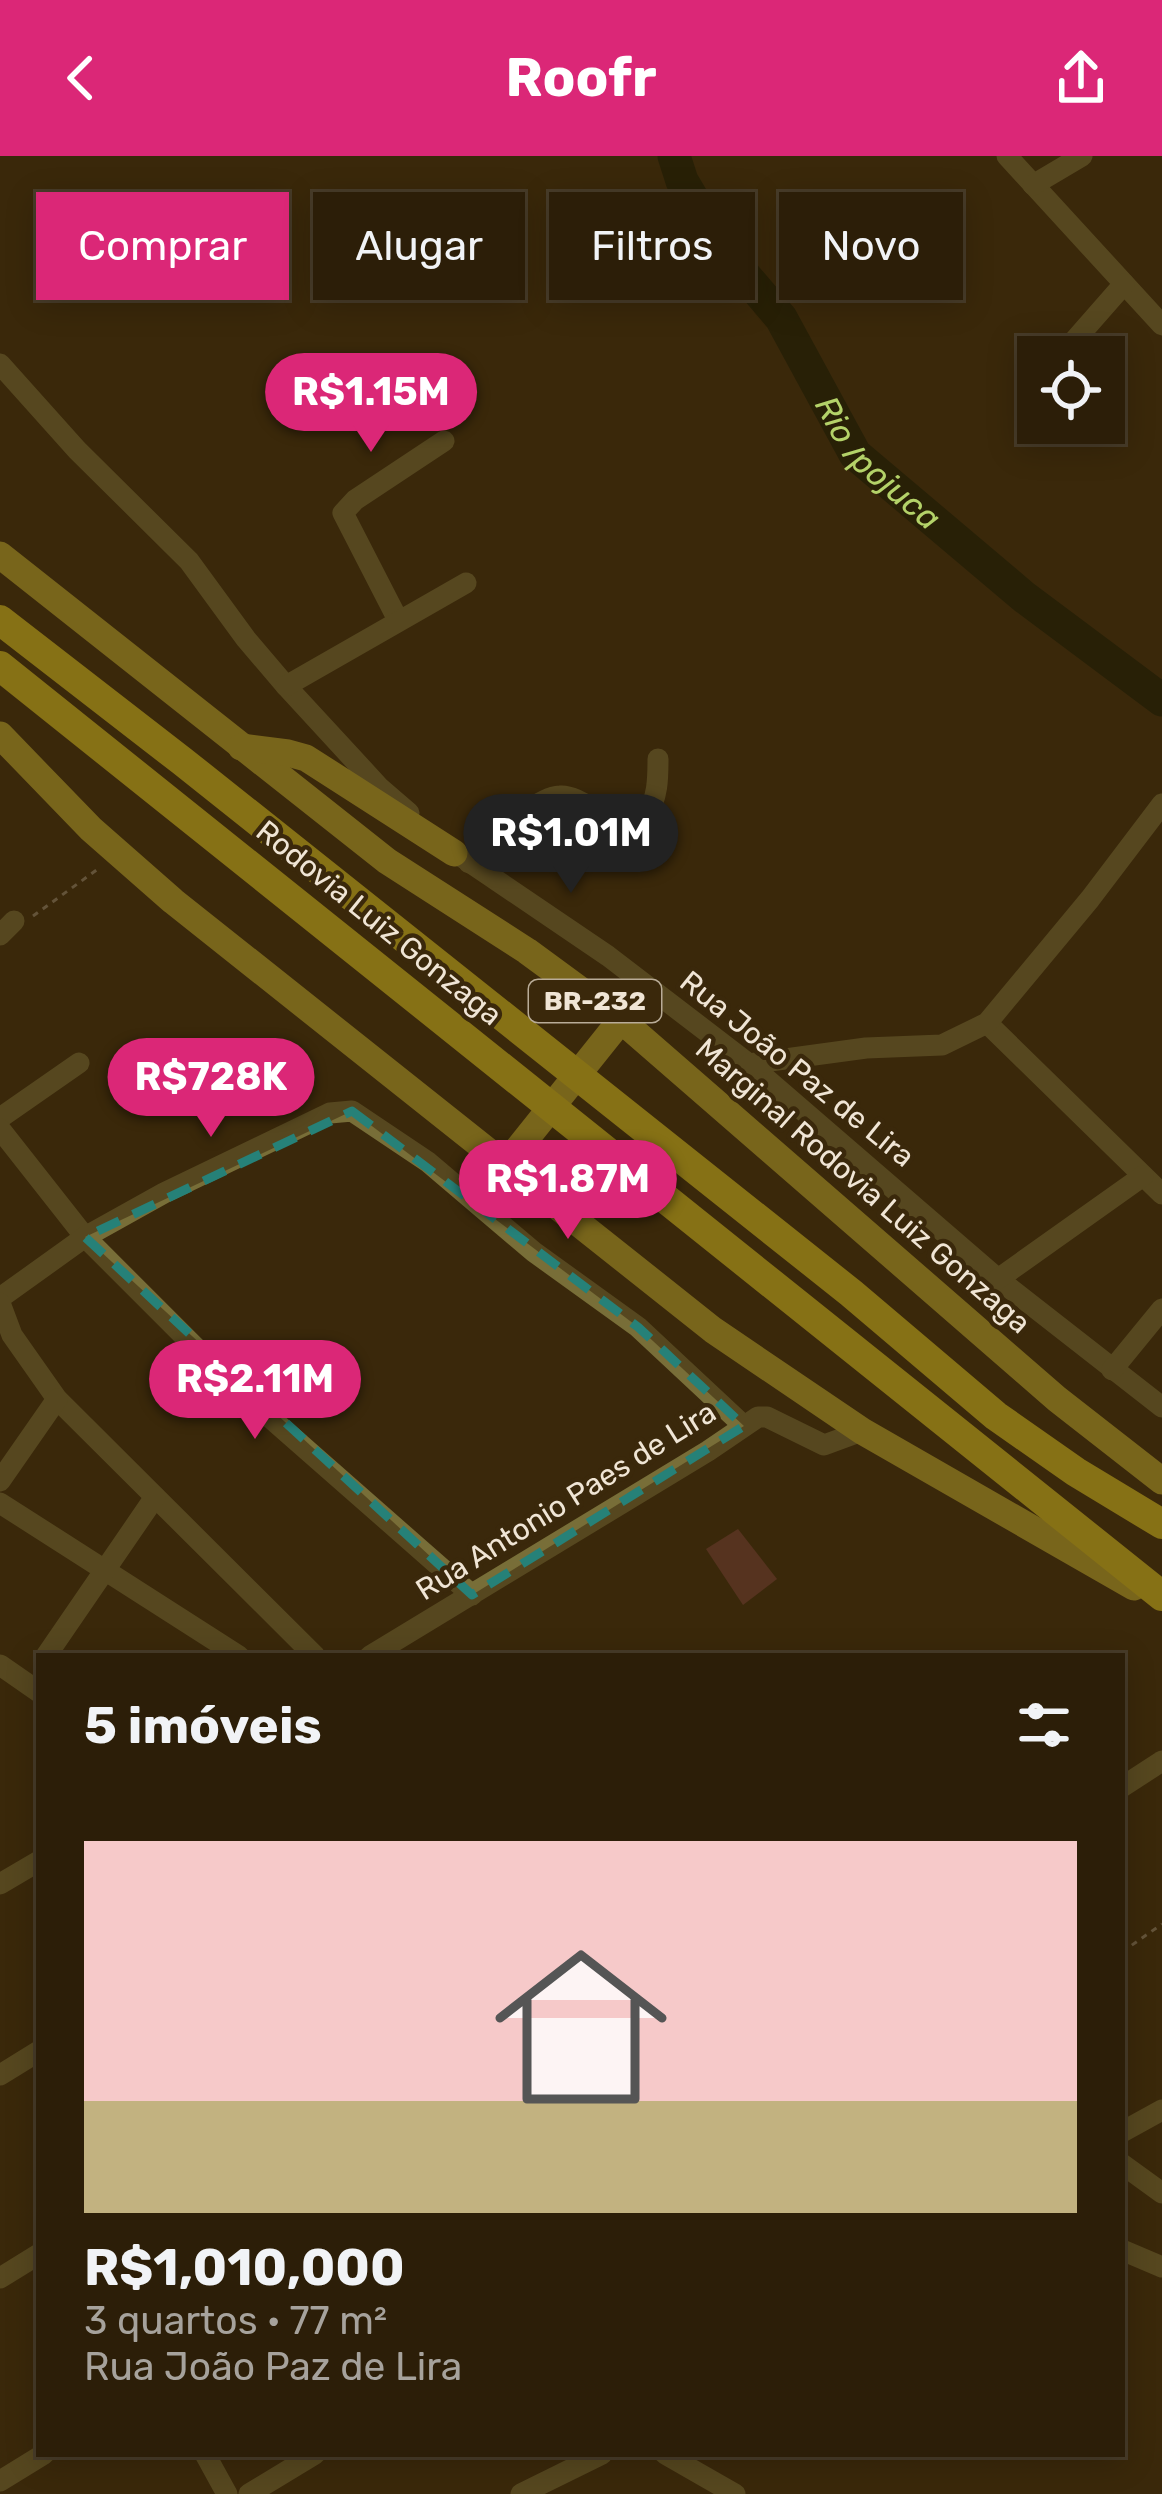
<!DOCTYPE html>
<html lang="pt">
<meta charset="utf-8">
<style>
body{margin:0;font-family:Rubik,sans-serif;background:#382b16;color:#f1f3f6;height:100vh;display:flex;flex-direction:column;font-size:45px;white-space:nowrap}
*{box-sizing:border-box;margin:0}
p{font-size:39px;color:#a6a29c}
.icon{flex:none;width:66px;height:66px;fill:none;stroke:currentColor;stroke-width:2;stroke-linecap:round;stroke-linejoin:round}
.map{position:relative;flex:1;overflow:hidden}
.side{position:absolute;left:36px;top:1497px;width:1089px;height:804px;display:flex;flex-direction:column;background:#2c1e08;border-radius:0px;box-shadow:0 6px 30px #0003,0 0 0 3px #483c29}
.side>*{flex:none}
.top-card{position:absolute;left:36px;top:36px;width:1092px;height:108px;display:flex;gap:24px}
.controls{position:absolute;left:1017px;top:180px;display:grid;gap:24px}
.controls a{display:grid;place-items:center;width:108px;height:108px;border-radius:0px;background:#2c1e08;box-shadow:0 6px 30px #0003,0 0 0 3px #483c29;font-size:60px}
.price{position:absolute;translate:-50% -102px;padding:0 27px;border-radius:42px;background:#db2777;color:#fff;font-size:39px;line-height:78px;filter:drop-shadow(0 3px 6px #0008)}
.price::after{content:'';position:absolute;left:50%;top:72px;width:36px;height:27px;margin-left:-18px;background:inherit;clip-path:polygon(0 0,100% 0,50% 100%)}
.price.active{background:#222;color:#fff}
ul{padding:0;list-style:none}
li{display:grid;align-content:center;gap:24px;height:636px;padding:0 48px}
li span{display:grid;place-items:center;height:372px;border-radius:0px;color:#555}
li>.icon{margin-inline-start:auto}
span .icon{width:216px;height:216px;fill:#fffc;stroke-width:1}
li b{font-size:51px}
h2{display:flex;justify-content:space-between;align-items:center;height:144px;padding:0 48px;font-size:51px}
.tag{padding:0 42px;border-radius:0px;background:#2c1e08;box-shadow:0 6px 30px #0003,0 0 0 3px #483c29;font-size:42px;line-height:108px}
.tag.active{background:#db2777;color:#fff}
header{display:flex;justify-content:space-between;align-items:center;height:156px;padding:0 48px;background:#db2777;color:#fff;font-size:54px;font-weight:700}
.map>svg:first-child{display:block}
.green{fill:#784038}
.lines{fill:none;stroke-linecap:round;stroke-linejoin:round}
.river{stroke:#121802;stroke-width:33}
.path{stroke:#968871;stroke-width:3;stroke-dasharray:6 6;stroke-linecap:butt}
.minor{stroke:#786e38;stroke-width:21}
.major{stroke:#c4af30;stroke-width:27}
.highway{stroke:#e3c922;stroke-width:30}
.marked{fill:none;stroke:#268178;stroke-width:9;stroke-dasharray:24 15;stroke-linejoin:round}
.labels{text-anchor:middle;dominant-baseline:central;stroke-width:9;stroke-linejoin:round;paint-order:stroke}
.shield{fill:#3a280b;stroke:#b9ac98;stroke-width:3}
.shield-label{font-size:27px;font-weight:bold;fill:#f0e5d5}
.street-label{font-size:30px;fill:#f0e5d5;stroke:#3a280b}
.water-label{font-size:33px;font-style:italic;fill:#b4d269;stroke:#3a280b}
</style>
<header><svg class="icon" aria-label="back" viewBox="0 0 24 24"><path d="M15 5l-7 7 7 7"/></svg>Roofr<svg class="icon" aria-label="share" viewBox="0 0 24 24"><path d="M12 15V3M7 8l5-5 5 5M5 13v7h14v-7"/></svg></header>
<div class="map">
<svg width="1162" height="2338" viewBox="0 0 1162 2338">
<rect width="100%" height="100%" fill="#3a280b"/>
<path class="green" d="M738,1373L777,1423L743,1449L706,1393Z"/>
<g class="lines">
<path class="river" id="s1" d="M674,0L682,25L723,94L781,162L855,298L1024,441L1162,544"/>
<g class="path">
<path d="M33,760L98,713"/>
<path d="M1122,1796L1162,1768"/>
</g>
<g class="minor">
<path d="M1007,0L1162,169"/>
<path d="M1033,29L1082,0"/>
<path d="M1060,201L1124,128"/>
<path d="M0,208L77,294L189,405L246,483L286,530L380,632L409,657"/>
<path d="M398,464L343,357L355,344L444,285"/>
<path d="M286,530L466,427"/>
<path d="M446,690L608,800L749,908L998,1123L1162,1251"/>
<path d="M469,707C489,689 533,641 560,640C586,638 622,687 646,658C658,644 658,621 658,603"/>
<path d="M0,779L14,765"/>
<path d="M987,867L1162,1038"/>
<path d="M749,908L866,892L942,889L987,867L1090,743L1162,648"/>
<path d="M0,962L79,907"/>
<path d="M0,973L85,1081L198,1194L266,1258L472,1439"/>
<path d="M998,1123L1143,1020"/>
<path d="M0,1142L85,1081L164,1037L330,957L352,955L428,1006L534,1096L638,1171L744,1270"/>
<path d="M0,1147L12,1179L57,1243L315,1500"/>
<path d="M1112,1214L1162,1153"/>
<path d="M0,1325L57,1243"/>
<path d="M0,1347L239,1500"/>
<path d="M46,1500L155,1341"/>
<path d="M370,1500L708,1295L758,1261H767L824,1289L862,1275"/>
<path d="M0,1509L39,1536"/>
<path d="M1122,1631L1162,1605"/>
<path d="M0,1728L39,1705"/>
<path d="M0,1919L39,1895"/>
<path d="M1122,1976L1162,1954"/>
<path d="M1122,2008L1162,2037"/>
<path d="M1122,2094L1162,2111"/>
<path d="M0,2122L39,2098"/>
<path d="M205,2298L227,2338"/>
<path d="M665,2298L735,2338"/>
<path d="M0,2325L44,2298"/>
<path d="M249,2338L315,2298"/>
<path d="M521,2338L602,2298"/>
</g>
<g class="major">
<path d="M0,399L387,705L527,795L621,864L1057,1243L1162,1325"/>
<path d="M0,579L91,673L173,745L713,1174L862,1275L1134,1431"/>
<path d="M241,591L288,597L306,602L454,697"/>
<path d="M505,1009L621,864"/>
</g>
<g class="highway">
<path d="M0,464L182,605L851,1137L996,1260L1076,1316L1162,1368"/>
<path d="M0,510L1162,1440"/>
</g>
</g>
<path d="M0 0H1162V2338H0ZM352,955L638,1171L744,1270L472,1439L85,1081Z" fill="#3a280b" fill-opacity=".55" fill-rule="evenodd"/>
<path class="marked" d="M352,955L638,1171L744,1270L472,1439L85,1081Z"/>
<g class="labels">
<rect class="shield" x="529" y="824" width="132" height="42" rx="9"/>
<g class="shield-label">
<text x="595" y="845">BR-232</text>
</g>
<g class="street-label">
<text transform="translate(379 767) rotate(39)">Rodovia Luiz Gonzaga</text>
<text transform="translate(797 913) rotate(39)">Rua João Paz de Lira</text>
<text transform="translate(863 1030) rotate(41)">Marginal Rodovia Luiz Gonzaga</text>
<text transform="translate(566 1345) rotate(-32)">Rua Antonio Paes de Lira</text>
</g>
<g class="water-label">
<text stroke="none"><textPath href="#s1" startOffset="372">Rio Ipojuca</textPath></text>
</g>
</g>
</svg>
<div class="controls">
<a><svg class="icon" aria-label="locate" viewBox="0 0 24 24"><circle cx="12" cy="12" r="6"/><path d="M12 2v4M12 18v4M2 12h4M18 12h4"/></svg></a>
</div>
<b class="price" style="left:371px;top:299px">R$1.15M</b>
<b class="price active" style="left:571px;top:740px">R$1.01M</b>
<b class="price" style="left:211px;top:984px">R$728K</b>
<b class="price" style="left:568px;top:1086px">R$1.87M</b>
<b class="price" style="left:255px;top:1286px">R$2.11M</b>
<div class="top-card">
<a class="tag active">Comprar</a>
<a class="tag">Alugar</a>
<a class="tag">Filtros</a>
<a class="tag">Novo</a>
</div>
<section class="side">
<h2>5 imóveis<svg class="icon" aria-label="filters" viewBox="0 0 24 24"><path d="M4 7h16M4 17h16"/><circle cx="9" cy="7" r="2"/><circle cx="15" cy="17" r="2"/></svg></h2>
<ul>
<li><span style="background:linear-gradient(#f6c9c9 70%,#c2b280 0)"><svg class="icon" aria-label="home" viewBox="0 0 24 24"><path d="M3 11l9-7 9 7M6 9v11h12V9"/></svg></span><div><b>R$1,010,000</b><p>3 quartos · 77 m²</p><p>Rua João Paz de Lira</p></div></li>
</ul>
</section>
</div>
